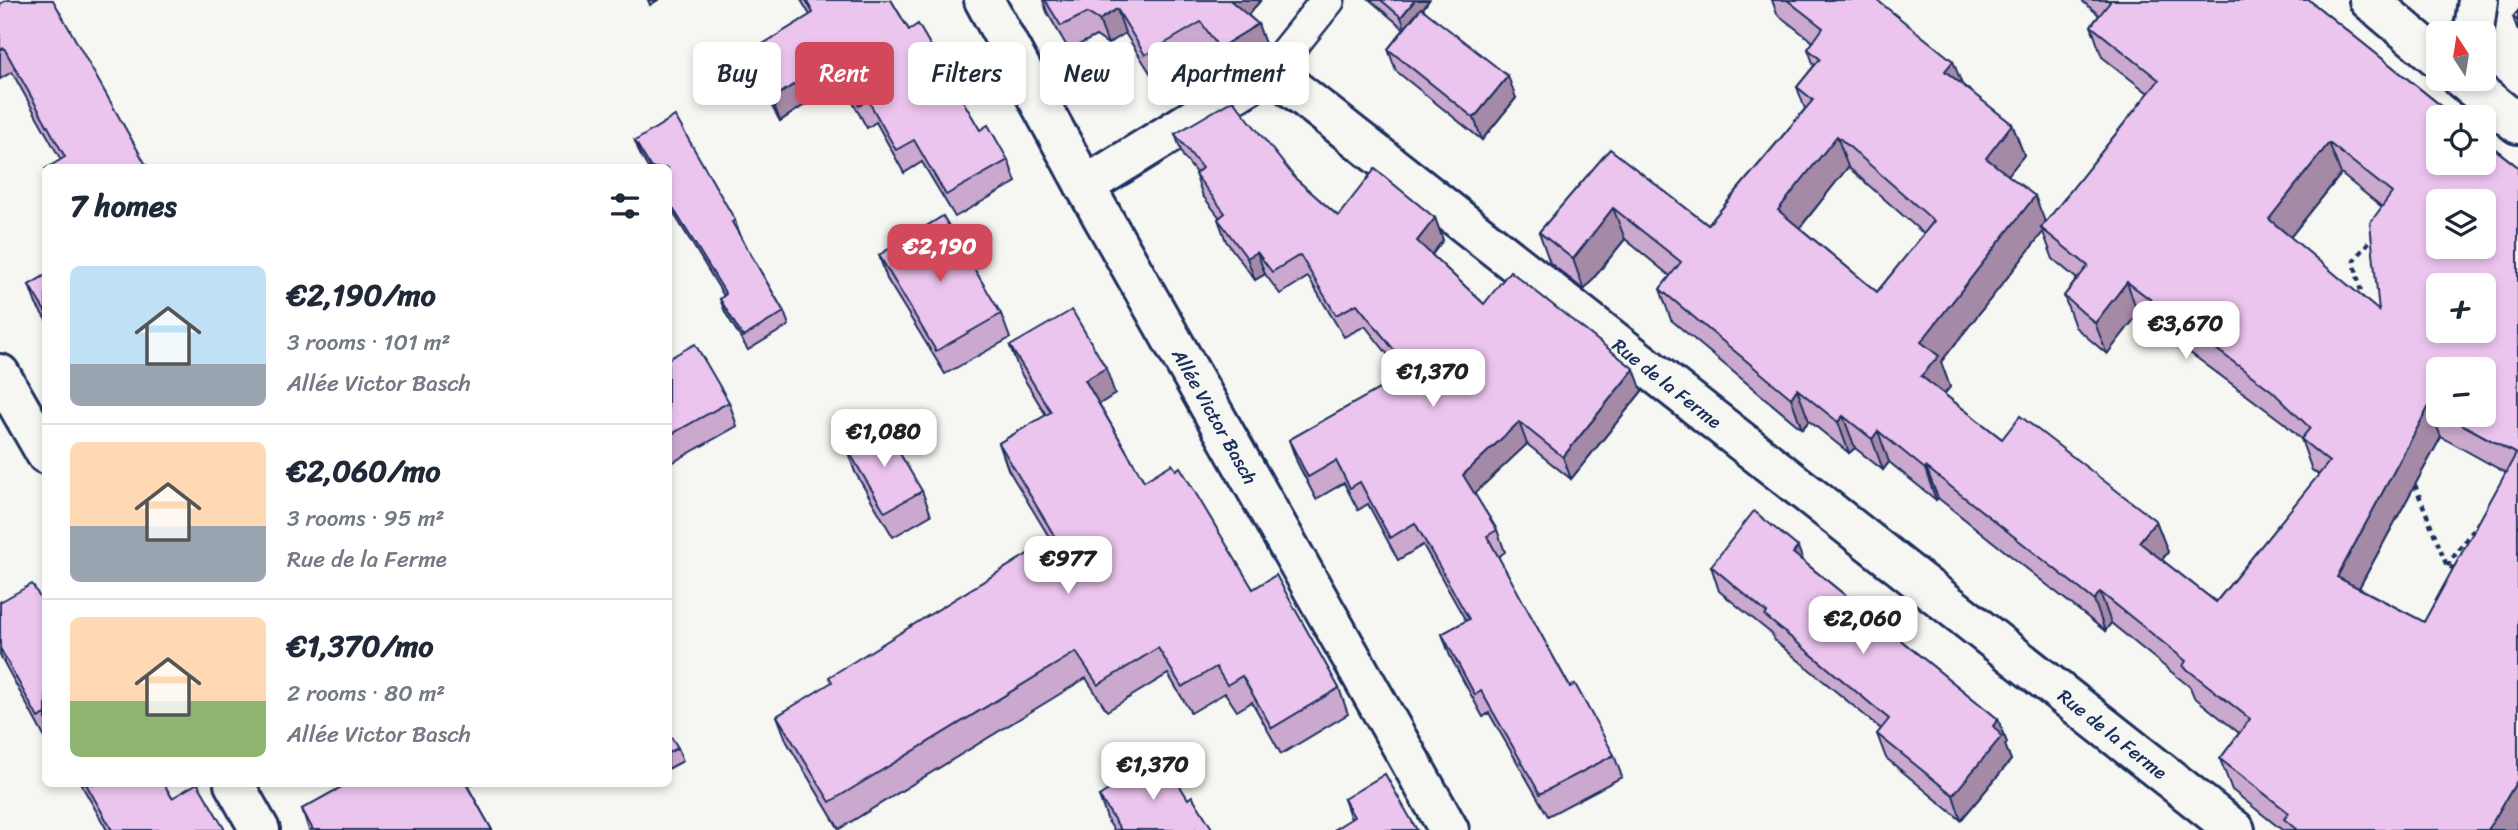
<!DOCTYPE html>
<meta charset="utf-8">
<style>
body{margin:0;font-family:Sriracha,sans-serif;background:#f2f2f3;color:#1f2937;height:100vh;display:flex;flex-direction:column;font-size:26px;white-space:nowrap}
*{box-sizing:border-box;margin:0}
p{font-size:23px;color:#747a83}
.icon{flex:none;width:38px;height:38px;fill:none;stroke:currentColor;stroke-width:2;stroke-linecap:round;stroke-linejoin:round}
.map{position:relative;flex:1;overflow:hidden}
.side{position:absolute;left:42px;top:164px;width:630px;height:623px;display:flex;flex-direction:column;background:#fff;border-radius:10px;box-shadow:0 4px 10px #0003}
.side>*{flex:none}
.banner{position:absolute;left:693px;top:42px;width:665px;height:63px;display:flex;gap:14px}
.needle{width:46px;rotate:348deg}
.fabs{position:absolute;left:2426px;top:21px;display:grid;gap:14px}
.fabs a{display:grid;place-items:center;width:70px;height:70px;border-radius:10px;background:#fff;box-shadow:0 4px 10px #0003;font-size:35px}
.price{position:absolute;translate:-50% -60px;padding:0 16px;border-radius:14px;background:#fff;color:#222;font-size:23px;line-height:46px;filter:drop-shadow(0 2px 4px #0008)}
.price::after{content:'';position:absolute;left:50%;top:42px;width:21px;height:16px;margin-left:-10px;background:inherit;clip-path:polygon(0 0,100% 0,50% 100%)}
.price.current{background:#d1495b;color:#fff}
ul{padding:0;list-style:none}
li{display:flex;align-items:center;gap:21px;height:175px;padding:0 28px}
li+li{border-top:2px solid #e0e1e3}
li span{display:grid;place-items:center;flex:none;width:196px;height:140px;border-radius:10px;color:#555}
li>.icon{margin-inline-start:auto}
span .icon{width:84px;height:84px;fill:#fffc;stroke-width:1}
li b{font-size:30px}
h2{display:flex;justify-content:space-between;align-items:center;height:84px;padding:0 28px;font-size:30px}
.tag{padding:0 24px;border-radius:10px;background:#fff;box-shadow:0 4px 10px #0003;font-size:24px;line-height:63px}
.tag.current{background:#d1495b;color:#fff}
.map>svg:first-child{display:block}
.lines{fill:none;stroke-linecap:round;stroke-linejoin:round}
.lane-casing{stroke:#1b2f5e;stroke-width:37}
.street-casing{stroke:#1b2f5e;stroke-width:44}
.secondary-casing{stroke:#1b2f5e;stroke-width:44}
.path{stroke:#1b2f5e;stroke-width:4.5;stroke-dasharray:5 5;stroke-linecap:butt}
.lane{stroke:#f6f6f2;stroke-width:32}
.street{stroke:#f6f6f2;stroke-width:38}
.secondary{stroke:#f6f6f2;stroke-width:38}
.wall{fill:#cba9ce;stroke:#1b2f5e;stroke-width:2;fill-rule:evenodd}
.shaded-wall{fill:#a58aa7;stroke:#1b2f5e;stroke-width:2}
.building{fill:#ecc5ef;stroke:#1b2f5e;stroke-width:2;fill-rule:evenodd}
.labels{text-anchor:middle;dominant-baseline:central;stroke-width:5;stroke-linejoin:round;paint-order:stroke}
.street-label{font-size:19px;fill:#1b2f5e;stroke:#f6f6f2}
</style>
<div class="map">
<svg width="2518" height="830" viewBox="0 0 2518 830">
<rect width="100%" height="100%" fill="#f6f6f2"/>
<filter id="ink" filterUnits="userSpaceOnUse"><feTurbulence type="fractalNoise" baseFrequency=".0143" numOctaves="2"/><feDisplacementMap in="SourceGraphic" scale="14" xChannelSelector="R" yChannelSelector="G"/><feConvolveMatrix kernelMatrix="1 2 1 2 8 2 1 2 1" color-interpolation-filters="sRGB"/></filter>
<g filter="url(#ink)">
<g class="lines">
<defs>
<path id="lane" d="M1271,71L1328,0"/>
<g id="street">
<path id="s1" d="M984,0L1085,186L1449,830"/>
<path d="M2471,33L2474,30L2478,0"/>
<path id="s2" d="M1085,186L1271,71L2235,830"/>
<path d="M0,374L46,454"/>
<path d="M234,784L260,830"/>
</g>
<g id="secondary">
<path d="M2369,0L2438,58"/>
<path d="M2462,79L2518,124"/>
</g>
</defs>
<use href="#lane" class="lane-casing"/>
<use href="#street" class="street-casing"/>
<use href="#secondary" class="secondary-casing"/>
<g class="path">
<path d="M2363,301L2354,261L2375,234"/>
<path d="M2415,485L2447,566L2457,569"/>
<path d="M2447,566L2481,519"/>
</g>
<use href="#lane" class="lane"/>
<use href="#street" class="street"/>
<use href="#secondary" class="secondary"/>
</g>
<g class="wall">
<path d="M801,0H891L909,30L980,130L1008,160L1016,182L955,217L922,162L904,173L876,122L867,128L841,81L780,121L755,76L747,54L810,15Z"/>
<path d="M1043,0H1261L1248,15L1258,24L1266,47L1228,72L1209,45L1154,79L1125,33L1108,44L1096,36L1069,50L1047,12Z"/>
<path d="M1370,0H1429L1423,9L1516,98L1482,140L1396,71L1388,49L1404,29Z"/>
<path d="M1772,0H1877L1962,85L2012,124L2024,155L2008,175L2045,223L2148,93L2102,57L2091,26L2099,15L2081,0H2309L2518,167V830H2282L2232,790L2220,759L2239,733L2194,697L2190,687L2111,623L2105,631L1938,498L1936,500L1889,462L1883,470L1855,448L1849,453L1809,421L1802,429L1671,320L1660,289L1670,276L1625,239L1584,290L1550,263L1539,232L1610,149L1708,225L1805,109L1797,87L1814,66L1808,49L1813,42L1777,14ZM1848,167L1924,234L1877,292L1800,228ZM2341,174L2382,207L2379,311L2290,237ZM2043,232L2053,259L2077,279L2064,296L2075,327L2107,354L2138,314L2284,423L2301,439L2312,470L2319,475L2216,602L2162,560L2168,552L2156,521L2002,439L1944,394L1950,387L1941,362ZM2438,369L2483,415H2438ZM2441,437L2506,473L2424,622L2359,588Z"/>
<path d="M0,4L146,165L147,168H47L61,160L12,72L0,79Z"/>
<path d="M2518,11V31L2513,17Z"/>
<path d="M1175,134L1296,179L1338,216L1435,218L1443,240L1432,255L1484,304L1642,391L1571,479L1527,444L1474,493L1497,530L1505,552L1498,557L1570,687L1614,755L1622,777L1548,816L1489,713L1483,717L1450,656L1442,634L1466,621L1423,545L1398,560L1368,504L1358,510L1344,483L1316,499L1297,462L1289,440L1404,375L1365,326L1344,337L1308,277L1280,294L1265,274L1255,280L1226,241L1218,219L1220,218L1203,196L1195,174L1196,173L1183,156Z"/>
<path d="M635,141L735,220L739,234L784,312L789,325L748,350L725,312L720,299L724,296L668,204V168H648L640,154Z"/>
<path d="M879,255L1001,314L1010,338L945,374L887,279Z"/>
<path d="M46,275V320L36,304L29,285Z"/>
<path d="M1010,346L1115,394L1099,404L1144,481L1253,589L1339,688L1348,714L1281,754L1252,702L1237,711L1225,693L1191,713L1168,674L1107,711L1086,678L839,829L787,742L777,716L832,683L1051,540L1008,469L999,443L1046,415L1020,372Z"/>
<path d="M668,359L729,402L737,426L668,465Z"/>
<path d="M846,447L922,491L931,515L893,537L855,472Z"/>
<path d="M1803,561L1998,719L2007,743L2005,745L2011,760L1961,820L1886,758L1877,734L1881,729L1774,640L1772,634L1719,591L1711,566Z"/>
<path d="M0,602L46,608V740L0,655Z"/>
<path d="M668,732L678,748L683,761L668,769Z"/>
<path d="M81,784H164L172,798L225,830H107Z"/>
<path d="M347,784H472L468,787L492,830H309L302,809Z"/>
<path d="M1099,796L1188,799L1213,830H1114L1108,821Z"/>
<path d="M1344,799L1417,830L1351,819Z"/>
</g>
<g class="shaded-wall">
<path d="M648,0H658L650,5Z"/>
<path d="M1232,0H1261L1240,24Z"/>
<path d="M1415,0H1429L1406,31L1401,17Z"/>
<path d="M1117,9L1125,33L1108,44L1099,20Z"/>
<path d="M1258,24L1266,47L1228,72L1219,48Z"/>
<path d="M833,58L841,81L780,121L772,99Z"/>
<path d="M1953,61L1965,92L1945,71Z"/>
<path d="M1508,76L1516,98L1482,140L1474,118Z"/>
<path d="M2012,124L2024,155L1997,189L1986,158Z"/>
<path d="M1837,136L1848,167L1789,241L1778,210Z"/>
<path d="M2329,143L2341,174L2280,250L2269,219Z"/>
<path d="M2035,196L2047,227L2041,228L2043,232L1941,362L1950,387L1933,408L1921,376V342Z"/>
<path d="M1613,208L1625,239L1584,290L1573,259Z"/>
<path d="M1435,218L1443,240L1425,263L1417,241Z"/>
<path d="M1257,252L1265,274L1255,280L1247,258Z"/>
<path d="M2127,282L2138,314L2107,354L2095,323Z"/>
<path d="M1106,368L1115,394L1095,407L1085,380Z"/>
<path d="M1634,369L1642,391L1571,479L1563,457Z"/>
<path d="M1797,389L1809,421L1802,429L1791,398Z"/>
<path d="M2429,406L2441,437L2348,608L2337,577Z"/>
<path d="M1843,416L1855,448L1849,453L1838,422Z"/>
<path d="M1519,422L1527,444L1471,497L1463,475Z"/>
<path d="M1878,431L1889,462L1883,470L1872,439Z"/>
<path d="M1926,467L1938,498L1936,500L1925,469Z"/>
<path d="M2156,521L2168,552L2151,573L2139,542Z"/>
<path d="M1798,547L1807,571L1793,553Z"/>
<path d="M2100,592L2111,623L2105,631L2094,600Z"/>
<path d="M1998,719L2007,743L2005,745L2011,760L1961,820L1953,795L1993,726Z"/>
<path d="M2518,779V830H2488Z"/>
</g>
<g class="building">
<path d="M7,0H53L146,165L141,168H47L65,157L4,48L0,50V4Z"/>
<path d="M806,0H891L909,30L918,24L980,130L988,125L1008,160L946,195L914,140L896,150L868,100L859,106L833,58L772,99L747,54L813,13Z"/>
<path d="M1045,0H1232L1231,1L1258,24L1219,48L1201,22L1145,55L1117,9L1099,20L1087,13L1061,26Z"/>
<path d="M1381,0H1415L1401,17Z"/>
<path d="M1787,0H1877L1953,61L1945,71L2012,124L1986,158L2035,196L1921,342L1939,356L1921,376L2002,439L2020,416L2103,480L2156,521L2139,542L2216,602L2329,462L2301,439L2310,428L2272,391L2127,282L2095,323L2064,296L2088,266L2041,228L2159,80L2091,26L2110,2L2108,0H2309L2455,117H2438V163H2483V140L2518,167V779L2488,830H2297L2284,819L2289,813L2220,759L2250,719L2183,666L2186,661L2100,592L2094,600L1926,467L1925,469L1878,431L1872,439L1843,416L1838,422L1797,389L1791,398L1660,289L1681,262L1613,208L1573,259L1539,232L1610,149L1708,225L1813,100L1797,87L1820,59L1808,49L1823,28ZM1837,136L1934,221L1877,292L1778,210ZM2329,143L2392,193L2370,223L2379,311L2269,219ZM2438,201H2483V247H2438ZM2438,285H2483V331H2438ZM2438,369H2483V415H2445L2516,454L2424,622L2337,577L2429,406L2438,411Z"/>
<path d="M1421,8L1508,76L1474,118L1388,49Z"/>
<path d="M2518,11V21L2513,17Z"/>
<path d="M1233,100L1296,179L1338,216L1375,169L1435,218L1417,241L1484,304L1510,271L1634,369L1563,457L1519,422L1463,475L1497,530L1487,536L1570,687L1575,684L1614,755L1540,794L1481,691L1475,695L1442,634L1469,619L1415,523L1390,538L1360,482L1350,488L1336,461L1308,477L1289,440L1411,371L1357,304L1336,315L1300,255L1272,272L1257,252L1247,258L1218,219L1225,213L1195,174L1202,168L1175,134Z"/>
<path d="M675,116L735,220L732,222L784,312L743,337L720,299L726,294L668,200V168H651L635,141Z"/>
<path d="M943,216L1001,314L936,351L879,255Z"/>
<path d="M46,275V313L29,285Z"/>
<path d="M1072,310L1106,368L1085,380L1144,481L1172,464L1176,470L1180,467L1253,589L1276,575L1339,688L1272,728L1242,676L1227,685L1216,667L1182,687L1158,648L1098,685L1076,652L830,802L777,716L832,682L829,677L1055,537L999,443L1051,412L1010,346Z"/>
<path d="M695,344L729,402L668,436V359Z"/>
<path d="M883,425L922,491L885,512L846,447Z"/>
<path d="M1754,511L1798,547L1793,553L1998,719L1993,726L2002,736L1953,795L1877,734L1889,719L1765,616L1767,613L1711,566Z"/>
<path d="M32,584L46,608V714L38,718L0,648V602Z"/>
<path d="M668,732L678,748L668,753Z"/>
<path d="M1161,756L1188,799L1192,796L1213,830H1121L1099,796Z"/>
<path d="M1385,774L1417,830H1336L1335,829L1354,817L1344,799Z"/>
<path d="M86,784H164L172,798L196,784H198L225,830H112Z"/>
<path d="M347,784H466L492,830H313L302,809Z"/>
</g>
</g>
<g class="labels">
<g class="street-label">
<text stroke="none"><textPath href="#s2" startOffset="723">Rue de la Ferme</textPath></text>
<text stroke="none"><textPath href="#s1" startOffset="476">Allée Victor Basch</textPath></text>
<text stroke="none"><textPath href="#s2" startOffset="1290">Rue de la Ferme</textPath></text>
</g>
</g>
</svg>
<div class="fabs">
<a><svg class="needle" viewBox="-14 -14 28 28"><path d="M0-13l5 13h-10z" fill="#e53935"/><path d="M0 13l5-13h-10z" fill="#747a83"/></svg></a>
<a><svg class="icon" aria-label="locate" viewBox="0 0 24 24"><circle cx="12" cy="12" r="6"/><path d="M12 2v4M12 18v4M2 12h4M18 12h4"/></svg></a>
<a><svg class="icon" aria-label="layers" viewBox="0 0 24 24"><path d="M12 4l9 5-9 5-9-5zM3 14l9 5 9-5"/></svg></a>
<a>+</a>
<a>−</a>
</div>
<b class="price current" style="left:940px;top:284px">€2,190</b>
<b class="price" style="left:2186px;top:361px">€3,670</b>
<b class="price" style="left:1433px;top:409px">€1,370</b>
<b class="price" style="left:884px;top:469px">€1,080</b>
<b class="price" style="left:1068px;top:596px">€977</b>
<b class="price" style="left:1863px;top:656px">€2,060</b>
<b class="price" style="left:1153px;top:802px">€1,370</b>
<div class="banner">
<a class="tag">Buy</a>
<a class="tag current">Rent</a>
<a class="tag">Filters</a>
<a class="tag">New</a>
<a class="tag">Apartment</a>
</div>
<section class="side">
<h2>7 homes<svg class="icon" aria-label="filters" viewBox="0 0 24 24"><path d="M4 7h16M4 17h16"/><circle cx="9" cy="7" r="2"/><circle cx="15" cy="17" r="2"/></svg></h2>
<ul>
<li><span style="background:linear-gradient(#bfe0f5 70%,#9aa5b1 0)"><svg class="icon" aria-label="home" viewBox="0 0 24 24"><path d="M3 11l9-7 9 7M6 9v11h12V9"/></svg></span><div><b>€2,190/mo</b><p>3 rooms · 101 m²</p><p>Allée Victor Basch</p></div></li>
<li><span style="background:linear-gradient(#ffd9b3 60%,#9aa5b1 0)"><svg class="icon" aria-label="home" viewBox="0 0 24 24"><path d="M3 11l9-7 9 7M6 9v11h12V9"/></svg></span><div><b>€2,060/mo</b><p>3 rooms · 95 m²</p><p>Rue de la Ferme</p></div></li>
<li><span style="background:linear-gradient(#ffd9b3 60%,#8fb573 0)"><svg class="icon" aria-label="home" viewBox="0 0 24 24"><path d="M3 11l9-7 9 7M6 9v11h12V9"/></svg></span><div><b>€1,370/mo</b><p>2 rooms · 80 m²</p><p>Allée Victor Basch</p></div></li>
</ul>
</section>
</div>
